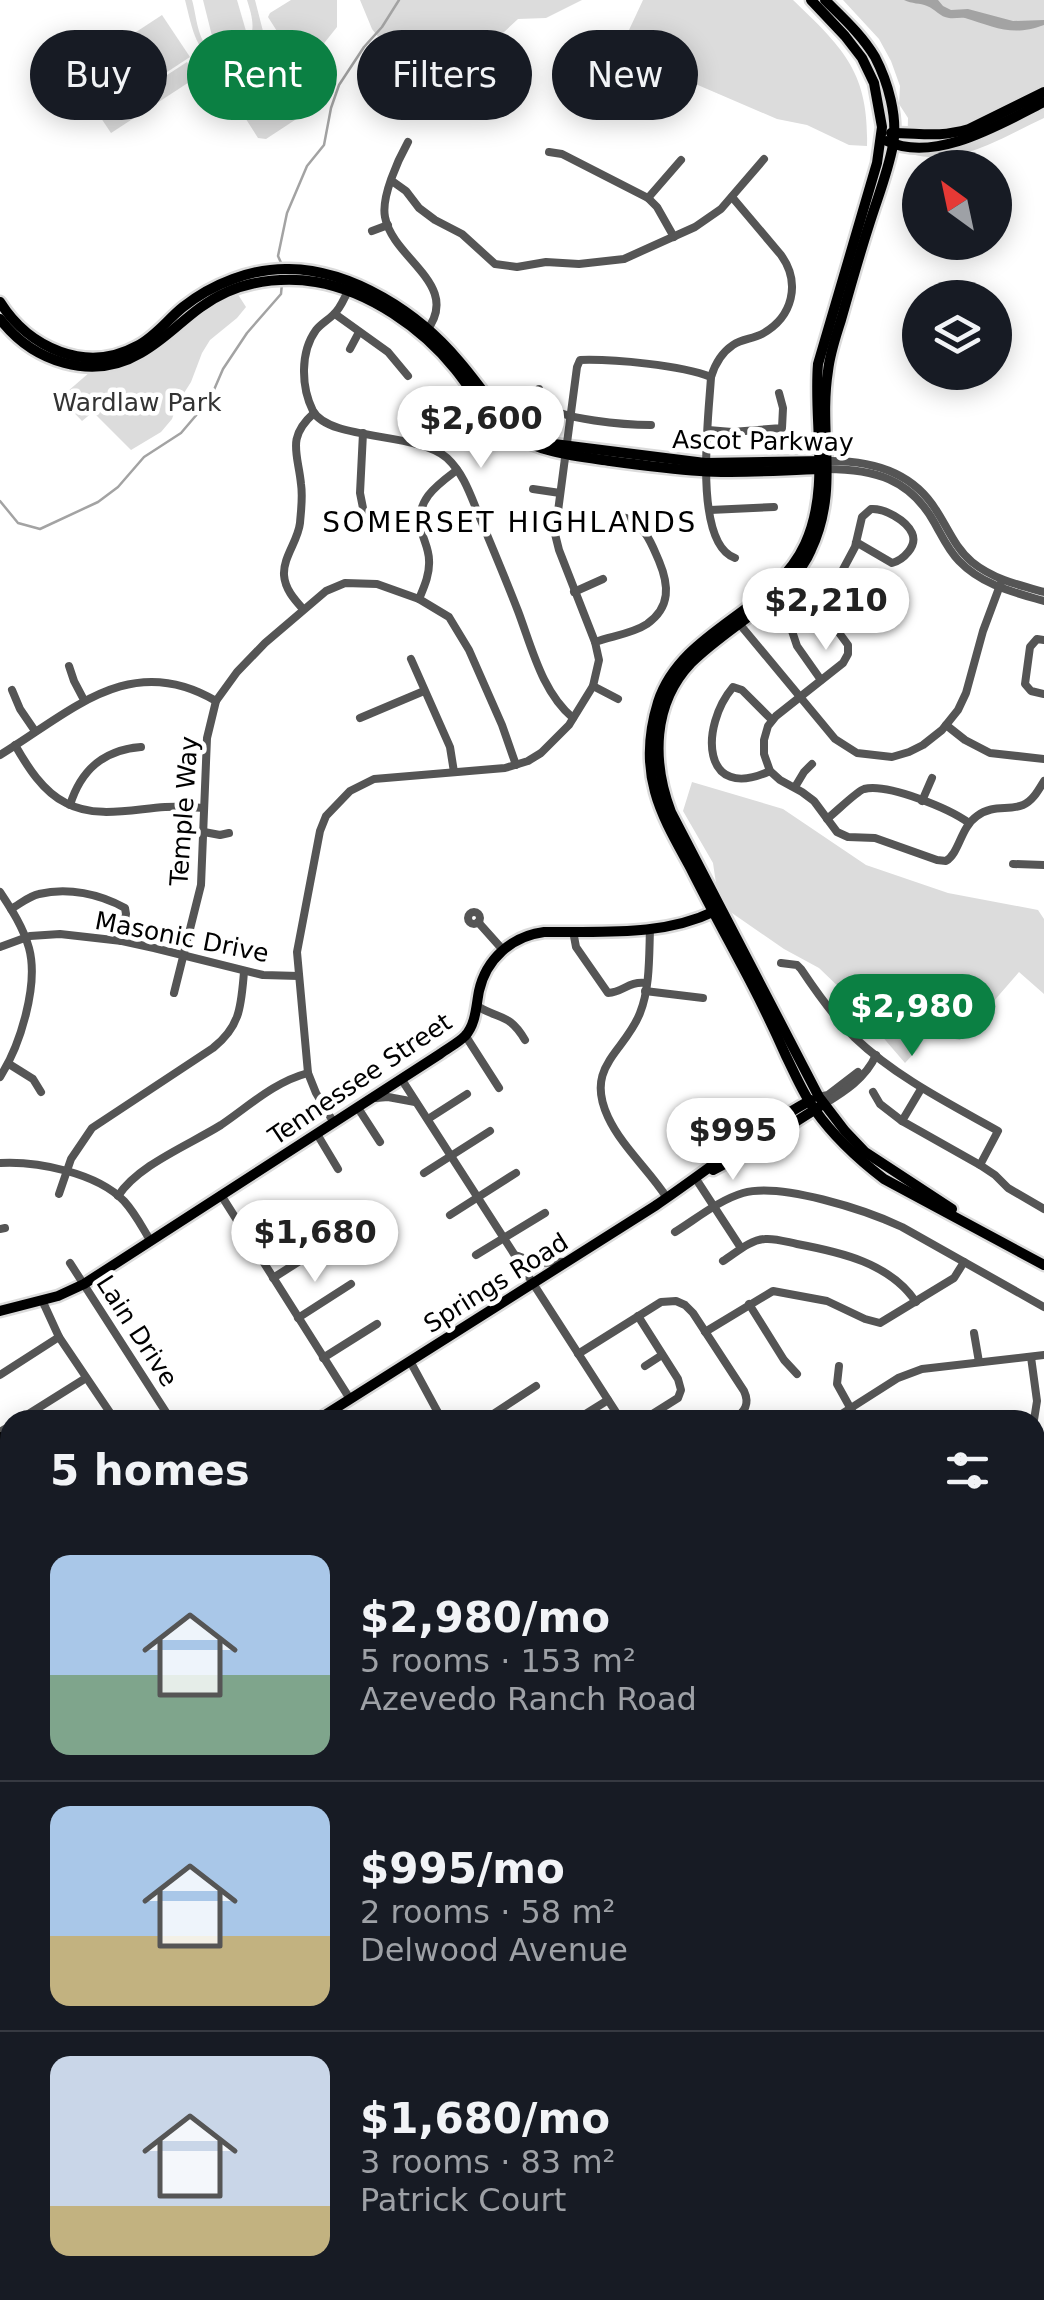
<!DOCTYPE html>
<meta charset="utf-8">
<style>
body{margin:0;font-family:"DejaVu Sans",sans-serif;background:#20242c;color:#f1f3f6;height:100vh;display:flex;flex-direction:column;font-size:38px;white-space:nowrap}
*{box-sizing:border-box;margin:0}
p{font-size:32px;color:#9ea1a6}
.icon{flex:none;width:55px;height:55px;fill:none;stroke:currentColor;stroke-width:2;stroke-linecap:round;stroke-linejoin:round}
.map{position:relative;flex:1;overflow:hidden}
.drawer{position:absolute;left:0px;top:1410px;width:1045px;height:890px;display:flex;flex-direction:column;background:#171b24;border-radius:30px 30px 0 0;box-shadow:0 5px 25px #0003}
.drawer>*{flex:none}
.hud{position:absolute;left:30px;top:30px;width:985px;height:90px;display:flex;gap:20px}
.needle{width:65px;rotate:327deg}
.fabs{position:absolute;left:902px;top:150px;display:grid;gap:20px}
.fabs a{display:grid;place-items:center;width:110px;height:110px;border-radius:50%;background:#171b24;box-shadow:0 5px 25px #0003;font-size:50px}
.price{position:absolute;translate:-50% -85px;padding:0 22px;border-radius:35px;background:#fff;color:#222;font-size:32px;line-height:65px;filter:drop-shadow(0 2px 5px #0008)}
.price::after{content:'';position:absolute;left:50%;top:60px;width:30px;height:22px;margin-left:-15px;background:inherit;clip-path:polygon(0 0,100% 0,50% 100%)}
.price.active{background:#0b8043;color:#fff}
ul{padding:0;list-style:none}
li{display:flex;align-items:center;gap:30px;height:250px;padding:0 50px}
li+li{border-top:2px solid #363941}
li span{display:grid;place-items:center;flex:none;width:280px;height:200px;border-radius:20px;color:#555}
li>.icon{margin-inline-start:auto}
span .icon{width:120px;height:120px;fill:#fffc;stroke-width:1}
li b{font-size:42px}
h2{display:flex;justify-content:space-between;align-items:center;height:120px;padding:0 50px;font-size:42px}
.tag{padding:0 35px;border-radius:45px;background:#171b24;box-shadow:0 5px 25px #0003;font-size:35px;line-height:90px}
.tag.active{background:#0b8043;color:#fff}
.map>svg:first-child{display:block}
.green{fill:#dcdcdc}
.water{fill:#a3a3a3}
.lines{fill:none;stroke-linecap:round;stroke-linejoin:round}
.stream{stroke:#a3a3a3;stroke-width:2.5}
.major-casing{stroke:#dbdbdb;stroke-width:15}
.minor{stroke:#555;stroke-width:8}
.major{stroke:#000;stroke-width:10}
.labels{text-anchor:middle;dominant-baseline:central;stroke-width:9;stroke-linejoin:round;paint-order:stroke}
.park-label{font-size:25px;fill:#333;stroke:#fff}
.street-label{font-size:25px;fill:#000;stroke:#fff}
.neighbourhood-label{font-size:28px;letter-spacing:2.5px;fill:#000;stroke:#fff}
</style>
<div class="map">
<svg width="1044" height="2300" viewBox="0 0 1044 2300">
<rect width="100%" height="100%" fill="#fff"/>
<g class="green">
<path d="M185,0H192C196,13 197,36 207,46C221,60 248,50 252,32C254,21 250,10 247,0H255L265,39L256,40L246,53L268,40L273,42L295,75L290,86L304,100L298,118L266,139L258,138L235,102L245,91L238,87L226,69L227,66L244,55C198,72 194,35 185,0Z"/>
<path d="M203,0H237L246,31L213,40Z"/>
<path d="M291,0H337V27L321,47L309,74L303,72L268,17L270,13Z"/>
<path d="M360,0H582L546,18L518,19L421,109L404,99L382,42L372,29Z"/>
<path d="M643,0H793C843,48 869,72 867,146L849,145L807,125L777,119L656,67L648,59L622,45Z"/>
<path d="M843,0H1044V118C999,139 958,168 907,153L908,118L899,104L900,86L891,61L879,39Z"/>
<path d="M162,15L190,57L161,76L133,34Z"/>
<path d="M187,62L197,77L111,133L101,118Z"/>
<path d="M237,293L246,307L237,318L210,340L202,353L191,382L177,404L172,419L161,432L131,450L93,412L82,421L60,398L90,372L125,367L138,362L160,347L186,323L219,301Z"/>
<path d="M692,782L783,809L866,865L948,893L1038,910L1044,919V994L1019,972L960,1040L926,1033L918,1049L905,1063L844,992L819,968L784,949L719,904L713,863L683,811Z"/>
</g>
<path class="water" d="M904,0H938L943,6L951,10L968,9L1013,21L1044,20V25C1013,37 994,27 965,18C960,17 954,19 949,18C940,17 935,9 927,6C920,3 912,4 904,0Z"/>
<g class="lines">
<g class="stream">
<path d="M282,265L278,256L287,213L307,166L324,145L331,108L339,85L364,47L382,27L399,0"/>
<path d="M0,501L18,523L40,529L98,502L118,487L144,457L181,433L210,399L223,369L247,333L281,294L282,283"/>
<path d="M0,1981L10,1976"/>
</g>
<defs>
<g id="major">
<path d="M811,0L845,36L862,58L874,83L882,127L877,163L818,364C813,422 831,488 805,544C774,612 682,629 658,702C649,731 647,763 655,792C662,818 677,843 690,867C709,905 730,943 750,981C763,1006 775,1031 786,1056C795,1074 803,1094 815,1110C834,1137 858,1159 884,1179L1044,1265"/>
<path d="M825,0C843,18 862,35 875,57C888,82 898,117 893,145C888,172 877,199 869,225C859,256 850,288 841,320C836,336 830,353 828,371C818,434 840,488 811,550C800,576 777,593 756,611C734,628 710,644 691,663C652,704 652,762 671,812L819,1097L845,1131L865,1152L952,1209"/>
<path d="M891,133C922,133 937,138 969,129L1044,92"/>
<path d="M887,141C935,164 1002,123 1044,102"/>
<path d="M0,302C29,348 86,374 137,346C155,337 168,319 183,307C212,284 252,268 289,269C353,270 419,313 459,361C491,398 498,422 546,443L705,463L825,461"/>
<path d="M0,319C33,362 92,382 141,353C173,335 191,308 227,292C254,280 288,277 316,282C369,291 422,328 455,369C473,391 485,416 509,432C539,453 575,456 610,461C640,465 670,469 700,471C740,474 781,470 821,469"/>
<path d="M713,1170L751,1150L819,1107"/>
<path d="M0,1311L58,1296L84,1284L440,1054C448,1048 458,1043 465,1036C476,1024 476,1006 479,991C486,959 512,936 544,932C601,931 662,937 715,911"/>
<path d="M317,1420L655,1206C707,1171 756,1130 811,1100"/>
<path d="M0,1437L10,1453"/>
<path d="M1035,1510L1044,1508"/>
<path d="M0,1621L10,1615"/>
<path d="M0,2183L10,2177"/>
<path d="M0,2195L10,2189"/>
</g>
</defs>
<use href="#major" class="major-casing"/>
<g class="minor">
<path d="M408,142C398,160 381,197 385,217C393,260 464,285 425,333"/>
<path d="M549,152L562,154L648,198L657,207L674,237"/>
<path d="M392,181L406,191L419,208L435,220L462,234L495,264L517,267L546,262L579,264L624,259L695,227L721,209L764,159"/>
<path d="M732,197L781,255C801,283 793,317 762,334C752,339 742,339 733,345C721,353 715,364 711,377C709,414 692,543 735,558"/>
<path d="M648,198L681,160"/>
<path d="M372,231L388,225"/>
<path d="M349,289C344,298 341,308 333,315C328,320 321,324 316,330C300,352 301,387 313,411C329,441 419,432 447,458C465,475 471,497 480,518C493,549 506,580 518,611C532,648 542,692 573,718"/>
<path d="M335,314L388,352L408,376"/>
<path d="M350,349L359,332"/>
<path d="M539,389C539,397 538,398 543,404C559,420 628,425 651,425"/>
<path d="M708,430L732,432L782,428L783,408L779,393"/>
<path d="M363,433L360,493L364,513"/>
<path d="M826,461C869,460 912,471 936,510C948,528 955,548 972,562C993,579 1018,585 1044,592"/>
<path d="M827,469C874,469 910,479 934,522C942,536 948,550 959,561C982,585 1013,592 1044,601"/>
<path d="M533,489L560,493"/>
<path d="M710,510L774,507"/>
<path d="M839,577L865,595L872,606"/>
<path d="M574,592L603,579"/>
<path d="M419,599C424,587 430,574 429,560C429,549 423,539 421,529C415,500 437,485 457,470"/>
<path d="M818,604L848,645V654L843,663L776,716L768,726L764,740V754L770,771L780,780L802,792L814,801L837,832L848,837L875,838L937,860L946,861C960,852 960,828 977,816C993,804 1008,811 1023,805C1033,801 1039,789 1044,781"/>
<path d="M303,609C294,599 285,589 284,575C283,557 298,541 300,523C301,510 303,497 301,484C298,453 286,438 314,413"/>
<path d="M737,621L835,739L857,753L892,757L909,752L923,745L942,730L958,710L966,693L983,631L1002,580"/>
<path d="M1044,640L1037,639L1030,647L1025,684L1031,691L1044,694"/>
<path d="M595,642C611,636 632,634 647,624C671,607 669,585 659,561C655,552 651,541 645,533C640,527 633,522 626,518"/>
<path d="M411,659L450,747L454,772"/>
<path d="M69,666L74,681L84,700"/>
<path d="M821,680L797,646L792,631L795,625L818,604L839,577L855,547L862,517L871,509C884,508 906,520 912,533C918,546 903,560 892,563L856,542"/>
<path d="M593,686L618,699"/>
<path d="M12,690L20,709L35,731"/>
<path d="M360,718L424,691"/>
<path d="M946,725L965,740L990,753L1044,759"/>
<path d="M15,745C27,766 43,792 66,803C96,819 133,809 165,807C178,806 192,807 204,808"/>
<path d="M0,755C71,712 130,650 216,701"/>
<path d="M770,771C701,803 700,726 733,687L742,690L772,720"/>
<path d="M795,787L804,772L812,764"/>
<path d="M922,801L932,778"/>
<path d="M70,805C81,770 103,750 141,747"/>
<path d="M827,819C836,812 857,791 864,789C888,783 950,809 969,823"/>
<path d="M204,832L220,835L229,833"/>
<path d="M1013,864L1044,865"/>
<path d="M0,892C12,910 23,927 29,948C39,985 20,1046 0,1077"/>
<path d="M11,909C20,904 29,896 39,894C68,887 100,894 125,908L126,914L121,941"/>
<circle cx="474" cy="918" r="6"/>
<path d="M478,922L503,950"/>
<path d="M650,929C649,957 650,988 640,1013C625,1052 584,1066 608,1117C622,1147 649,1170 667,1198"/>
<path d="M573,931L576,947L608,993C624,992 628,981 646,983"/>
<path d="M0,947L30,936L60,934L122,941L154,948L263,975L299,976"/>
<path d="M781,963L797,965L801,969C817,993 834,1017 854,1037C896,1077 948,1103 998,1131L980,1165"/>
<path d="M645,991L703,998"/>
<path d="M174,993L201,885L207,738L216,701L237,672L265,643L326,591L345,583L377,584L419,599L449,617L469,650L502,725L516,765"/>
<path d="M477,1006C500,1020 509,1013 525,1040"/>
<path d="M465,1035L499,1088"/>
<path d="M9,1064L33,1079L41,1092"/>
<path d="M402,1080L621,1420"/>
<path d="M921,1089L902,1121L980,1165L995,1175L1008,1188L1044,1209"/>
<path d="M873,1092L880,1104L902,1121"/>
<path d="M819,1097L828,1095L858,1072"/>
<path d="M376,1098L388,1097L415,1102"/>
<path d="M824,1104C844,1092 866,1078 876,1055"/>
<path d="M358,1108L380,1142"/>
<path d="M428,1119L467,1094"/>
<path d="M334,1123L316,1093L308,1073L297,952L320,831L326,816L350,791L374,779L505,768L528,761L541,753L569,725L593,686L599,660L595,642L559,550L555,534L577,367L580,360C613,359 681,365 711,377"/>
<path d="M317,1134L338,1169"/>
<path d="M0,1163C38,1161 97,1173 124,1201C135,1213 142,1227 150,1240"/>
<path d="M424,1173L490,1131"/>
<path d="M696,1179L741,1248"/>
<path d="M59,1194L71,1159L92,1128L213,1048C241,1026 241,1005 244,972"/>
<path d="M221,1195L350,1399"/>
<path d="M118,1196C138,1165 189,1145 221,1125C249,1106 274,1082 308,1073"/>
<path d="M450,1215L516,1173"/>
<path d="M0,1229L5,1228"/>
<path d="M675,1232C696,1219 719,1200 743,1193C780,1182 866,1210 902,1227L1044,1307"/>
<path d="M247,1237L300,1205"/>
<path d="M476,1255L545,1213"/>
<path d="M518,1256L537,1263L563,1262"/>
<path d="M723,1261C736,1253 749,1240 765,1239C775,1238 787,1242 797,1244C840,1252 890,1263 916,1302"/>
<path d="M70,1263L171,1420"/>
<path d="M273,1278L325,1245"/>
<path d="M42,1300L59,1337L115,1420"/>
<path d="M749,1304L784,1360L797,1374"/>
<path d="M638,1316L678,1379L681,1390L678,1398L643,1420"/>
<path d="M298,1318L351,1284"/>
<path d="M705,1332L773,1291L827,1301L865,1319L880,1323L954,1278L964,1262"/>
<path d="M974,1333L979,1362"/>
<path d="M578,1354L661,1302L676,1301L685,1305L693,1313L744,1391C750,1404 745,1412 733,1420"/>
<path d="M1031,1357L1037,1401L1034,1420"/>
<path d="M323,1358L377,1324"/>
<path d="M410,1361L442,1420"/>
<path d="M645,1366L662,1355"/>
<path d="M839,1366L837,1384L857,1420"/>
<path d="M0,1375L59,1337"/>
<path d="M19,1420L86,1378"/>
<path d="M484,1420L536,1386"/>
<path d="M576,1420L608,1400"/>
<path d="M832,1420L898,1378L922,1369L1044,1355"/>
<path d="M0,1432L10,1426"/>
<path d="M0,1585L10,1601"/>
<path d="M1035,1664L1044,1661"/>
<path d="M0,1709L10,1725"/>
<path d="M1035,1740L1044,1741"/>
<path d="M0,1813L10,1828"/>
<path d="M1035,1861L1044,1858"/>
<path d="M1035,1897L1044,1919"/>
<path d="M0,1918L10,1934"/>
<path d="M0,2013L10,2007"/>
<path d="M1035,2014L1044,2028"/>
<path d="M0,2024L10,2040"/>
<path d="M1035,2041L1044,2035"/>
<path d="M0,2169L10,2184"/>
<path d="M0,2263L10,2279"/>
<path d="M17,2290L23,2300"/>
<path d="M83,2290L89,2300"/>
<path d="M147,2290L153,2300"/>
<path d="M475,2290L481,2300"/>
<path d="M752,2290L755,2300"/>
<path d="M203,2300L219,2290"/>
<path d="M316,2300L329,2292"/>
<path d="M379,2300L380,2290"/>
<path d="M554,2300L588,2290"/>
</g>
<use href="#major" class="major"/>
</g>
<g class="labels">
<g class="park-label">
<text x="137" y="402">Wardlaw Park</text>
</g>
<g class="street-label">
<text transform="translate(763 441) rotate(1)">Ascot Parkway</text>
<text transform="translate(184 811) rotate(-86)">Temple Way</text>
<text transform="translate(182 937) rotate(11)">Masonic Drive</text>
<text transform="translate(360 1079) rotate(-34)">Tennessee Street</text>
<text transform="translate(496 1283) rotate(-32)">Springs Road</text>
<text transform="translate(137 1331) rotate(57)">Lain Drive</text>
</g>
<g class="neighbourhood-label">
<text x="510" y="522">SOMERSET HIGHLANDS</text>
</g>
</g>
</svg>
<div class="fabs">
<a><svg class="needle" viewBox="-14 -14 28 28"><path d="M0-13l5 13h-10z" fill="#e53935"/><path d="M0 13l5-13h-10z" fill="#9ea1a6"/></svg></a>
<a><svg class="icon" aria-label="layers" viewBox="0 0 24 24"><path d="M12 4l9 5-9 5-9-5zM3 14l9 5 9-5"/></svg></a>
</div>
<b class="price" style="left:481px;top:471px">$2,600</b>
<b class="price" style="left:826px;top:653px">$2,210</b>
<b class="price active" style="left:912px;top:1059px">$2,980</b>
<b class="price" style="left:733px;top:1183px">$995</b>
<b class="price" style="left:315px;top:1285px">$1,680</b>
<div class="hud">
<a class="tag">Buy</a>
<a class="tag active">Rent</a>
<a class="tag">Filters</a>
<a class="tag">New</a>
</div>
<section class="drawer">
<h2>5 homes<svg class="icon" aria-label="filters" viewBox="0 0 24 24"><path d="M4 7h16M4 17h16"/><circle cx="9" cy="7" r="2"/><circle cx="15" cy="17" r="2"/></svg></h2>
<ul>
<li><span style="background:linear-gradient(#a9c7e8 60%,#7fa58c 0)"><svg class="icon" aria-label="home" viewBox="0 0 24 24"><path d="M3 11l9-7 9 7M6 9v11h12V9"/></svg></span><div><b>$2,980/mo</b><p>5 rooms · 153 m²</p><p>Azevedo Ranch Road</p></div></li>
<li><span style="background:linear-gradient(#a9c7e8 65%,#c2b280 0)"><svg class="icon" aria-label="home" viewBox="0 0 24 24"><path d="M3 11l9-7 9 7M6 9v11h12V9"/></svg></span><div><b>$995/mo</b><p>2 rooms · 58 m²</p><p>Delwood Avenue</p></div></li>
<li><span style="background:linear-gradient(#c9d6e8 75%,#c2b280 0)"><svg class="icon" aria-label="home" viewBox="0 0 24 24"><path d="M3 11l9-7 9 7M6 9v11h12V9"/></svg></span><div><b>$1,680/mo</b><p>3 rooms · 83 m²</p><p>Patrick Court</p></div></li>
</ul>
</section>
</div>
